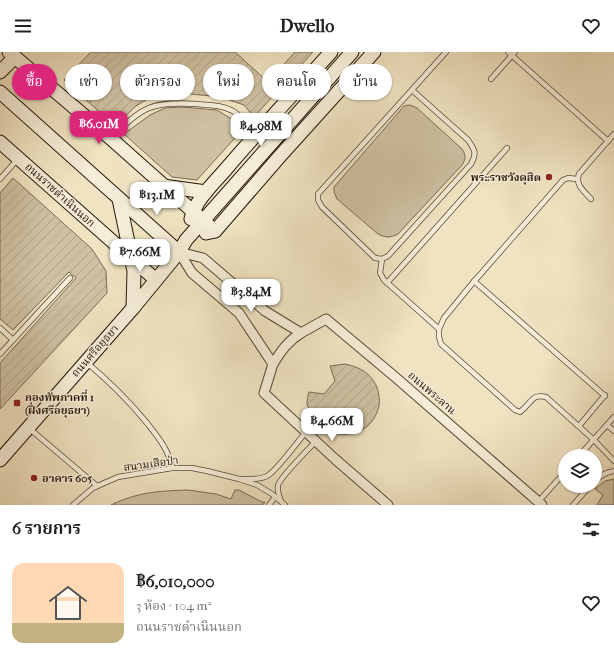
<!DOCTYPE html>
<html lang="th">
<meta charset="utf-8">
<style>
body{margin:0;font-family:"IM FELL French Canon","Noto Serif Thai",serif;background:#f2f2f2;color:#222;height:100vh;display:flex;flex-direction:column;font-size:15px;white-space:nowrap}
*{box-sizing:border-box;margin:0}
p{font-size:13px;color:#767676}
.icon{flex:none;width:22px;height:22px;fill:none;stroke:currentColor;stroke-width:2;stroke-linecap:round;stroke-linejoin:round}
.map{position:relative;height:453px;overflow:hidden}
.sheet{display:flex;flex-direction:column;background:#fff;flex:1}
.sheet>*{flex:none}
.guide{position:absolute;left:12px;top:12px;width:400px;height:36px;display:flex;gap:8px}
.tools{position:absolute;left:558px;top:397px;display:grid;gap:8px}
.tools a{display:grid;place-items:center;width:44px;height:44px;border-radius:50%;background:#fff;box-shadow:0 1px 3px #0004;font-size:20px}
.price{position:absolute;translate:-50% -34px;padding:0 9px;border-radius:8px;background:#fff;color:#222;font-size:13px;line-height:26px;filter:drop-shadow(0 1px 2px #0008)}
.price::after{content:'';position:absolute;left:50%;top:24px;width:12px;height:9px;margin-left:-6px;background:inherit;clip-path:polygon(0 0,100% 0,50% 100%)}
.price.selected{background:#db2777;color:#fff}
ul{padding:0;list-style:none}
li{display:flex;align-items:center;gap:12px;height:100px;padding:0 12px}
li+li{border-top:1px solid #e0e0e0}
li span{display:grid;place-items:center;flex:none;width:112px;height:80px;border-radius:12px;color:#555}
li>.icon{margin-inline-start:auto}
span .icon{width:48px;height:48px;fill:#fffc;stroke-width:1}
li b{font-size:17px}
h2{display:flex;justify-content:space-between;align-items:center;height:48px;padding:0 12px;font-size:17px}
.tag{padding:0 14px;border-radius:18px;background:#fff;box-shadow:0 1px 3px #0004;font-size:14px;line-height:36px}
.tag.selected{background:#db2777;color:#fff}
header{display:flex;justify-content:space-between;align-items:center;height:52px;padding:0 12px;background:#fff;font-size:18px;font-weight:700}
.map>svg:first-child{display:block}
.grass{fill:#cec0a2;stroke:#7a6b56}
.garden{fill:url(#garden-furrows);stroke:#7a6b56}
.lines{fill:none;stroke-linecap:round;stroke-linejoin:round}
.lane-casing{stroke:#584938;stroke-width:6}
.street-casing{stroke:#584938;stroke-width:11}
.secondary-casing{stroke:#26160b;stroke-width:15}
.lane{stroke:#f5edd7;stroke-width:4.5}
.street{stroke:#f5edd7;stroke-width:9}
.secondary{stroke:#f5edd7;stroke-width:13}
.poi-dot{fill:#8f2418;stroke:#f5edd7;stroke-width:1.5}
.labels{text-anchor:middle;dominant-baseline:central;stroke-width:3;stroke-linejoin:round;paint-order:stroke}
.poi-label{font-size:11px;font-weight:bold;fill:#26160b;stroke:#f5edd7;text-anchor:start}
.street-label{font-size:11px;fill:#26160b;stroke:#f5edd7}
</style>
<header><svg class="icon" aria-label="menu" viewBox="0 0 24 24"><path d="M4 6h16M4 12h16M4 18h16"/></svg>Dwello<svg class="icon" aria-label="heart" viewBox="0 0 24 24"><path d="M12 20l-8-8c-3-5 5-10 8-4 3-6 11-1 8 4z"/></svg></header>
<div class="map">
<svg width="614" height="453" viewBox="0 0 614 453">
<defs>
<pattern id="garden-furrows" width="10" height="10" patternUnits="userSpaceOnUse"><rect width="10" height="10" fill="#cec0a2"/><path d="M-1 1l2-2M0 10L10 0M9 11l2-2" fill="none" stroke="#b1a48a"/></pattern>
</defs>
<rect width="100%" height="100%" fill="#f0e3c1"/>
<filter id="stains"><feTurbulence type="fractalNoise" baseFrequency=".005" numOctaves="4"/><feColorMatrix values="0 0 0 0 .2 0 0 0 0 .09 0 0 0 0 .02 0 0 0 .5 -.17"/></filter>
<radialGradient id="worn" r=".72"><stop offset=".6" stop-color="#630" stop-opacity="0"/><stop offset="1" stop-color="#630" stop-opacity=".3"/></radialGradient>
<g class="grass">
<path d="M410,53L417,56L462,97C466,103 466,107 462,113L398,182C390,186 386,186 378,182L337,147L334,140V135L404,54Z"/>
<path d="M182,55L217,58L230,66L244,76L197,128L172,125L124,82L150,63L165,56Z"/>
<path d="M614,427V453H597L603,443L595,437L605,429Z"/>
<path d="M188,438L216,442L231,447L235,438H239L262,450H265L263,453H111C138,440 159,439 188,438Z"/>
</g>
<g class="garden">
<path d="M91,0H235L268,30L295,0H313L254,65L244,53L221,45L161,39L136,54L115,74L64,28Z"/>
<path d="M13,126L92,197L106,219L107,241L0,357V311L76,226L69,220L13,278L0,267V141Z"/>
<path d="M345,312C359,315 369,320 376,333C379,340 380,347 379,354C374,375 358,384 338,382C333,381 327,381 323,378C317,374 314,367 311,360C310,358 308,355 307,352C307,348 308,343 309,340L324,342L335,329L330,314Z"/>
</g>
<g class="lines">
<defs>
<g id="lane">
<path d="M508,0L608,89"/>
<path d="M491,27L515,0"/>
<path d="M412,38L468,88C475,98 477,101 471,112L388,204L382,207L375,206L322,155L318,148V142L446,0"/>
<path d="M112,86C141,54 154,49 197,52C209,53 222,53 233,59C241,64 249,73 256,80"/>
<path d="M0,127L17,108"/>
<path d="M577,127L568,126L563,128L471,233L444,266L439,277V285L441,292L515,358L520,360C531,352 532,341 546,345L594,388L614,409"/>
<path d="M591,147C584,139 575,133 579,122L614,82"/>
<path d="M382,207L380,221L384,228L439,277"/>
<path d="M474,229L605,344"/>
<path d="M387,231L507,96"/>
<path d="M0,276L13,288"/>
<path d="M0,302L70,226"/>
<path d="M86,310C109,329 128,348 147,371C158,385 169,398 172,416"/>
<path d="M607,373L614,379"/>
<path d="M579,374L605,343"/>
<path d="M30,377L97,434"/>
<path d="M579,404L614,365"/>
<path d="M242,427C250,427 260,428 267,424C276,420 298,389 306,380"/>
<path d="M595,429C601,423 606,420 614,419"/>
<path d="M281,449C279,444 277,438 278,433C282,423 308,398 316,389"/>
<path d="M538,450L565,420"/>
<path d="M73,453L93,436L118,425L172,416H192L207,419L239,427L257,433L272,442L285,453"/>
<path d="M269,453L275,445"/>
<path d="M573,453L590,434"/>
</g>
<g id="street">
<path d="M179,200L203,206L265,259L301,281L326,267L394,324L542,453"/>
<path d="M179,200L192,221L239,261L273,312L264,341L335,407L388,453"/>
<path d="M273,312C281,299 288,289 301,281"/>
</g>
<g id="secondary">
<path d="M9,0L108,84L215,179"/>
<path d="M0,20L15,5"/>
<path d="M0,40L179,200"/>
<path d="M0,90L156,228"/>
<path d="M163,134L206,140"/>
<path d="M119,147L134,219L133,256"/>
<path d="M191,167C195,148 214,131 226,117C260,77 296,39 331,0"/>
<path d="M206,181L215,179L280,104L374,0"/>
<path d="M0,408L133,256L179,200L186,188L352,0"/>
</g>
</defs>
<use href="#lane" class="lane-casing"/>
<use href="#street" class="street-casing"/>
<use href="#secondary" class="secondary-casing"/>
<use href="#lane" class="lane"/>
<use href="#street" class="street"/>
<use href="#secondary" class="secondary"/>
</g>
<g class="poi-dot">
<circle cx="549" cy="125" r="4"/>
<rect x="13" y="347" width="8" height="8" rx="2"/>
<circle cx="34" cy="426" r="4"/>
</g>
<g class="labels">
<g class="poi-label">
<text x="541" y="125" text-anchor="end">พระราชวังดุสิต</text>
<text x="25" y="345">กองทัพภาคที่ 1<tspan x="25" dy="13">(ฝั่งศรีอยุธยา)</tspan></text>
<text x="42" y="426">อาคาร 605</text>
</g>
<g class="street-label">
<text transform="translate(60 143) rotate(42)">ถนนราชดำเนินนอก</text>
<text transform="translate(95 299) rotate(-49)">ถนนศรีอยุธยา</text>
<text transform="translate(432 341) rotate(41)">ถนนพระลาน</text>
<text transform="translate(151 412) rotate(-8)">สนามเสือป่า</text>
</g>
</g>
<rect width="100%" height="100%" filter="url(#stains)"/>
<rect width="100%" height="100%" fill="url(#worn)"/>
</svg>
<div class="tools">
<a><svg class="icon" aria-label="layers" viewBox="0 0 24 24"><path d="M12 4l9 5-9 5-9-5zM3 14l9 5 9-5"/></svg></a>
</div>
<b class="price selected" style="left:99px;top:93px">฿6.01M</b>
<b class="price" style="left:261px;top:95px">฿4.98M</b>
<b class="price" style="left:157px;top:164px">฿13.1M</b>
<b class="price" style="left:140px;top:221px">฿7.66M</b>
<b class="price" style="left:251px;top:261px">฿3.84M</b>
<b class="price" style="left:332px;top:390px">฿4.66M</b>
<div class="guide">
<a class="tag selected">ซื้อ</a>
<a class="tag">เช่า</a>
<a class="tag">ตัวกรอง</a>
<a class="tag">ใหม่</a>
<a class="tag">คอนโด</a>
<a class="tag">บ้าน</a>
</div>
</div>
<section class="sheet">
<h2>6 รายการ<svg class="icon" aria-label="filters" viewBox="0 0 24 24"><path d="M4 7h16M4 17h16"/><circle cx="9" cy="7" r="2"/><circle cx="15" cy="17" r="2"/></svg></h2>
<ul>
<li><span style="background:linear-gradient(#ffd9b3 75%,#c2b280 0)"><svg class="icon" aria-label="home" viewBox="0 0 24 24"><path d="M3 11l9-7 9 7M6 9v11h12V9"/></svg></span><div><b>฿6,010,000</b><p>3 ห้อง · 104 m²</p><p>ถนนราชดำเนินนอก</p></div><svg class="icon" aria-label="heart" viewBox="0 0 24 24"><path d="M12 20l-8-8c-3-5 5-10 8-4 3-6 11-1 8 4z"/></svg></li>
</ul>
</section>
